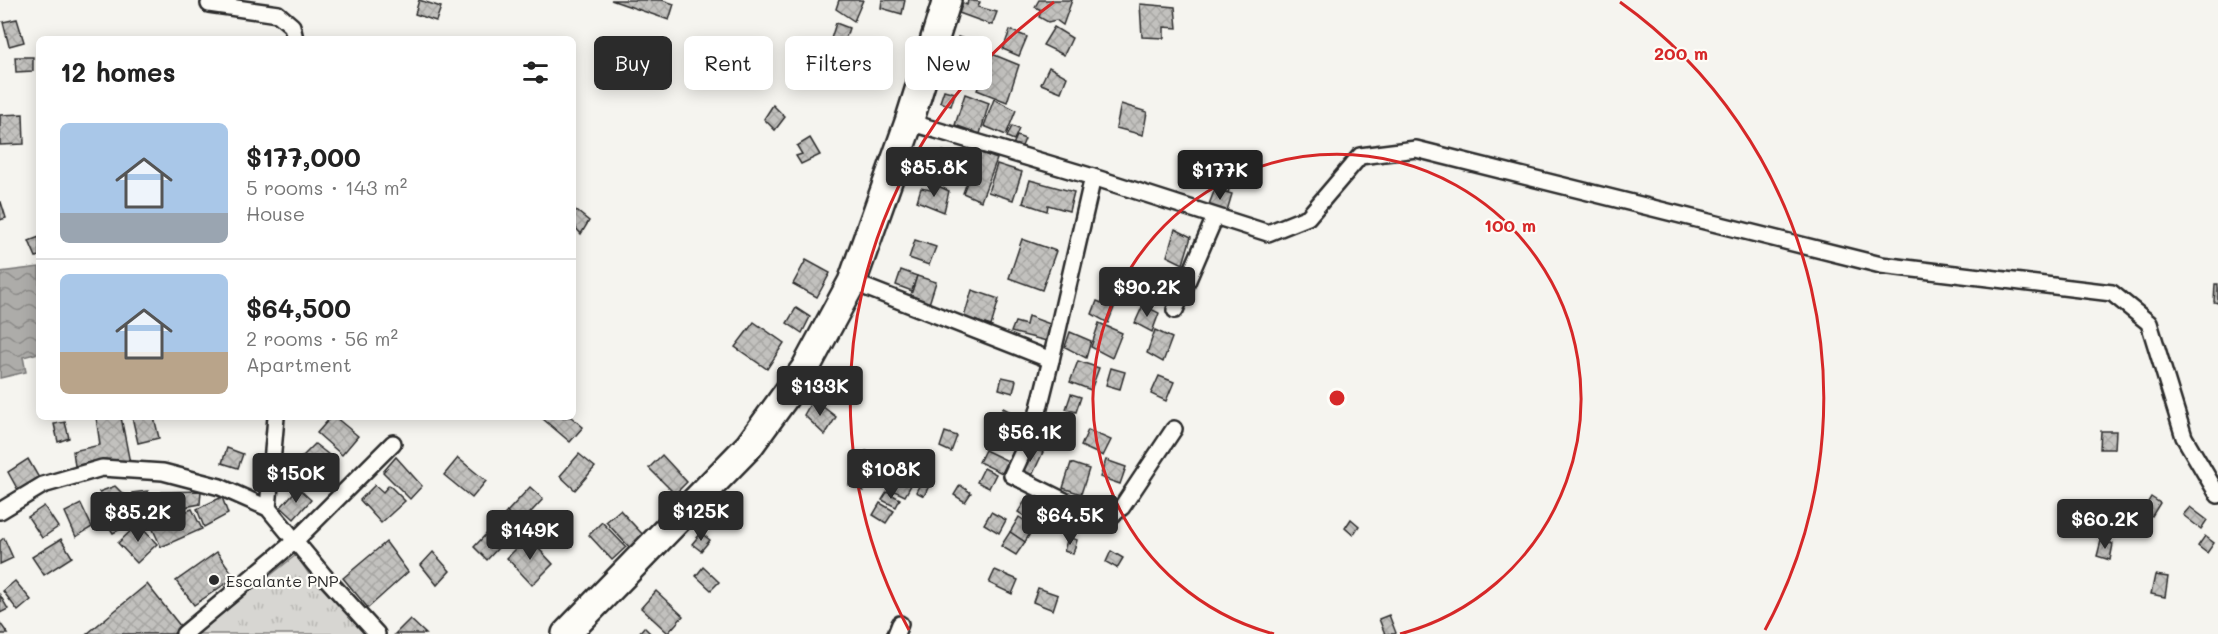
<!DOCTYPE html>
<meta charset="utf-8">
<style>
body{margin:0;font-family:Mali,sans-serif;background:#f6f6f6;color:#222;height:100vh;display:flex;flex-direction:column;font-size:22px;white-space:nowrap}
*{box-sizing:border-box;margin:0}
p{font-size:20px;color:#767676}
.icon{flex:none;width:33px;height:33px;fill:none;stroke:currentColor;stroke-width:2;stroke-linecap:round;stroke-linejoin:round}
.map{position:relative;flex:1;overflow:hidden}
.drawer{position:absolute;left:36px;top:36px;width:540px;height:384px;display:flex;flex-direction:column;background:#fff;border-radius:9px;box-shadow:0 3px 15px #0003}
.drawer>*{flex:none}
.top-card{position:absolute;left:594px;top:36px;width:570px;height:54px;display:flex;gap:12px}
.price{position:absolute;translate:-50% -51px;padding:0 14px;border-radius:6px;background:#2b2b2b;color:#fff;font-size:20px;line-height:39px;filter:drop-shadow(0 2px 3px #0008)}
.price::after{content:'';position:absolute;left:50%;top:36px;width:18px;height:14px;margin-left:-9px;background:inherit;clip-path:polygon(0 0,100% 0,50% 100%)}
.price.current{background:#222;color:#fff}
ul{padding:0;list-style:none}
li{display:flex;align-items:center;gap:18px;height:150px;padding:0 24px}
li+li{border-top:2px solid #e0e0e0}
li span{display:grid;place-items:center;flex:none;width:168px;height:120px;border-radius:9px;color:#555}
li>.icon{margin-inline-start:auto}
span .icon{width:72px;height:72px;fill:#fffc;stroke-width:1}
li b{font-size:26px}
h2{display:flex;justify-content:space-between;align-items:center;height:72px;padding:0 24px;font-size:26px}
.pill{padding:0 21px;border-radius:9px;background:#fff;box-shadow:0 3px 15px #0003;font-size:21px;line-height:54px}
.pill.current{background:#2b2b2b;color:#fff}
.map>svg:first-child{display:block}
.park{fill:url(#park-tufts);stroke:#81807e;stroke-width:1.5}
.water{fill:url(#water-waves);stroke:#797877;stroke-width:1.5}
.building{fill:url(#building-cross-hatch);stroke:#2b2b2b;stroke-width:1.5}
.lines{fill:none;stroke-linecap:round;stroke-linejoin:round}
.street-casing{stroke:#2b2b2b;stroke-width:20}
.highway-casing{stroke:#2b2b2b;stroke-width:32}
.street{stroke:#fdfcf7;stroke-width:15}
.highway{stroke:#fdfcf7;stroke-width:27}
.ring{fill:none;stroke:#d62828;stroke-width:3}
.poi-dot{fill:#2b2b2b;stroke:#fdfcf7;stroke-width:2}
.labels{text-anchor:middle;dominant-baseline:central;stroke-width:4.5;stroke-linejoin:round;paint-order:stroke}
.poi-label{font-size:16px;fill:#2b2b2b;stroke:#fdfcf7;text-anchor:start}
.centre{fill:#d62828;stroke:#fdfcf7;stroke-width:3}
.ring-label{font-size:18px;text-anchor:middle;font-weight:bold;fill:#d62828;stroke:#fdfcf7;stroke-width:4.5;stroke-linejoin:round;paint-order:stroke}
</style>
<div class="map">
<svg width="2218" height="634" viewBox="0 0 2218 634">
<defs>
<pattern id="park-tufts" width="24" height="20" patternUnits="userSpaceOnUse" patternTransform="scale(1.5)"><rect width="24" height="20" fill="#d7d6d2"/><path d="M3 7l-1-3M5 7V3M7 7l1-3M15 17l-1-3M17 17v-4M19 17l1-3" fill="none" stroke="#b9b8b4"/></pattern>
<pattern id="water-waves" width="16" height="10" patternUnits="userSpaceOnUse" patternTransform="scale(1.5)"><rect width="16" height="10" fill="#adaca9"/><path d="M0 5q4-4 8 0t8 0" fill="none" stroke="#8d8c8a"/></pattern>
<pattern id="building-cross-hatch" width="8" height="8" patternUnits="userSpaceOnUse" patternTransform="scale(1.5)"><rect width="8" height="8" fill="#c2c1be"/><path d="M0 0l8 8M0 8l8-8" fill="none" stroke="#a7a6a3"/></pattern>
</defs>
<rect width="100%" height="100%" fill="#f5f4ef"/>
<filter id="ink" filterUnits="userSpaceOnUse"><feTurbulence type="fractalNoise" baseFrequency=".0167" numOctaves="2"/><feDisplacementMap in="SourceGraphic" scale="12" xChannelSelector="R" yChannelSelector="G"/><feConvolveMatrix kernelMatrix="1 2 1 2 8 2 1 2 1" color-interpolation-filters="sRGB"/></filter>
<g filter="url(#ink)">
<path class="park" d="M296,555L309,574L366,634H196Z"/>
<path class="water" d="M39,267V353L23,357L26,372L0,378V272Z"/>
<g class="building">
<path d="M419,0L441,7L436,21L415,14Z"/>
<path d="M611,0H662L674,4L669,20Z"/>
<path d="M839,0H863L854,21L836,9Z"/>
<path d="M882,0H905L902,14L881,8Z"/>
<path d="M968,0L980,2L978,7L997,12L992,25L959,13L963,3L967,5Z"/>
<path d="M1039,0H1072L1063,25L1056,20L1048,22L1039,17L1041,10L1035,7Z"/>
<path d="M1140,4L1175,7L1177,28L1164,27V38L1142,37Z"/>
<path d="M17,19L24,42L9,46L3,22Z"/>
<path d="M836,23L849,28L841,53L828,48Z"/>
<path d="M1054,27L1072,38L1064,55L1043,45Z"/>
<path d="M1010,30L1027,37L1019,56L1003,49Z"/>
<path d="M958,37L985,46L978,73L949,64Z"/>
<path d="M794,44L805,48L799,64L789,60Z"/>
<path d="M992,54L1019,65L1007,102L977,90Z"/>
<path d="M15,57H33V71L16,72Z"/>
<path d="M1049,67L1067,77L1061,92L1041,84Z"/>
<path d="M944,90L955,93L951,106L940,102Z"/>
<path d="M965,94L989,103L980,134L955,125Z"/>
<path d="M994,99L1016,110L1006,135L984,126Z"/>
<path d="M1121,104L1147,112L1143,135L1116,128Z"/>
<path d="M773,105L785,117L775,130L764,119Z"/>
<path d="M23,114L24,144L0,145V115Z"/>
<path d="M1012,126L1019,129L1014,140L1007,137Z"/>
<path d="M1017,136L1025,139L1020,151L1012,147Z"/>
<path d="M810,138L820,155L801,164L796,156L802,154L797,146Z"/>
<path d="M943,151L959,158L949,184L933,178Z"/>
<path d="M978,152L997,159L981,201L963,193Z"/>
<path d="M1212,162L1235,170L1228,193L1205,183Z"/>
<path d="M997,164L1022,172L1013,200L988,192Z"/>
<path d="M1030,180L1074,192L1069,211L1048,205L1047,211L1023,203Z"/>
<path d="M934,184L949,191L944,212L917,201L921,188L931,190Z"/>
<path d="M1215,189L1232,194L1226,214L1208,207Z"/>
<path d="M1,202L6,218L0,220V203Z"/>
<path d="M573,208L589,221L581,234L575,227L573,229Z"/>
<path d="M1175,229L1191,237L1183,264L1167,256Z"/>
<path d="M39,237V256L36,257L29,241Z"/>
<path d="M1022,239L1056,251L1042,290L1009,278Z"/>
<path d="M915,240L936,247L929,265L909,258Z"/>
<path d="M806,260L830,273L817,297L793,284Z"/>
<path d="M901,270L917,276L912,291L896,285Z"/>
<path d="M917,276L936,282L928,307L909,301Z"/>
<path d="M2215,284H2218V303L2214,302Z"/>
<path d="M972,290L999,299L991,326L964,317Z"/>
<path d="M1097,301L1114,308L1108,323L1092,314Z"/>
<path d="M1143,305L1159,313L1152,332L1135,323Z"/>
<path d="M796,308L810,317L802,333L787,323Z"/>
<path d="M1028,316L1050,324L1047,341L1011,332L1015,322L1026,325Z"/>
<path d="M754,322L784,343L767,369L735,347Z"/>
<path d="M1099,323L1122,333L1112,358L1091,347Z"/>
<path d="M1155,330L1172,338L1163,362L1147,353Z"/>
<path d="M1070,332L1091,341L1086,358L1065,347Z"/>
<path d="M1078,361L1099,368L1091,390L1070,382Z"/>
<path d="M1111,368L1125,372L1120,389L1106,385Z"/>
<path d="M1159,376L1174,382L1166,401L1151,394Z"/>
<path d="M1002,377L1016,380L1013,393L999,389Z"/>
<path d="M1071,394L1081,397L1076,412L1066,409Z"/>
<path d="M813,399L836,417L825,435L804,415Z"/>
<path d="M1003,408L1011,412L1008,418L1001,414Z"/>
<path d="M1067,416L1074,418L1070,432L1063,429Z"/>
<path d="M96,417H121L130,463L103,459L75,466L73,451L100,445Z"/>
<path d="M132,417H154L159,438L138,443Z"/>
<path d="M331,417H335L358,436L342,455L317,433Z"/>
<path d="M545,417H571L583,427L570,442L543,419Z"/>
<path d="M65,422L69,438L58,442L54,424Z"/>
<path d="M1088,430L1111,440L1103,456L1081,446Z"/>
<path d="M2101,431H2116L2115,449H2100Z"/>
<path d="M945,432L957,436L951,452L940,447Z"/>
<path d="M315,444L333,458L317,475L301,458Z"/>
<path d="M1030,446L1043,452L1030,480L1017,474Z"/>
<path d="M227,448L243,454L238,468L222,463Z"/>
<path d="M985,450L1008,461L1002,473L979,462Z"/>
<path d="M866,451L880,457L871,475L857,468Z"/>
<path d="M579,454L595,467L575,490L560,476Z"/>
<path d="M905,454L921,460L914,476L899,470Z"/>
<path d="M662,455L687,482L675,494L649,468Z"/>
<path d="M396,457L422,486L410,499L383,472Z"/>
<path d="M458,458L486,481L472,498L444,475Z"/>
<path d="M28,459L39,478L19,492L8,472Z"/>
<path d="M1106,460L1126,467L1120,484L1100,477Z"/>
<path d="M1071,463L1089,469L1081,494L1063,488Z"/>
<path d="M984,468L996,474L989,488L977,482Z"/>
<path d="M855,470L868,476L863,491L849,485Z"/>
<path d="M897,479L911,485L905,496L892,490Z"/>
<path d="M922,480L930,484L924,496L916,492Z"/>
<path d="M375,485L383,492L389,485L405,501L381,523L360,500Z"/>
<path d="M960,485L971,493L965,502L954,495Z"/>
<path d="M115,486L128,499L133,498L132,493L148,491L150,499L158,497L160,513L135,516L136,521L113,533L96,506L105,502L99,492Z"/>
<path d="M530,487L543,499L520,524L507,512Z"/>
<path d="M298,488L311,500L294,519L281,507Z"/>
<path d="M201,491L200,504L163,511L162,492Z"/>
<path d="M887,492L900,499L896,507L882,500Z"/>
<path d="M1030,493L1047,505L1035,523L1018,512Z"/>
<path d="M222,497L228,514L204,527L197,509Z"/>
<path d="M2151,497L2160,503L2152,516L2143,510Z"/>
<path d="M880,503L894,511L886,523L873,515Z"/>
<path d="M81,504L92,527L76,537L65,512Z"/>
<path d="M44,506L58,527L42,538L28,517Z"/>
<path d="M2190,507L2207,520L2201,529L2183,515Z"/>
<path d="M192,509L202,529L161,547L151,525Z"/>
<path d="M620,510L645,537L631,549L606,522Z"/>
<path d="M507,512L520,524L487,560L474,547Z"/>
<path d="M991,512L1006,520L999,533L984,524Z"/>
<path d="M1019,517L1034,527L1025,542L1010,532Z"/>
<path d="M1351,519L1359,526L1353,535L1345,528Z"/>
<path d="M602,522L626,547L612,560L589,535Z"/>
<path d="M138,524L157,544L137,563L118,543Z"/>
<path d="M1010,532L1025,542L1016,555L1001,546Z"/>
<path d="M701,533L710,540L701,551L692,544Z"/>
<path d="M2205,536L2214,543L2207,553L2198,546Z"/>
<path d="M528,537L553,564L532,585L507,558Z"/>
<path d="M1068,537L1077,540L1073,554L1064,551Z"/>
<path d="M4,538L13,558L0,564V541Z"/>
<path d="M61,539L72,557L44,575L32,557Z"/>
<path d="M2101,541L2113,544L2110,560L2097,556Z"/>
<path d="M386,542L408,572L368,608L343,578Z"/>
<path d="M1111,551L1123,558L1117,568L1106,562Z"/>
<path d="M217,552L235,577L194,605L176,581Z"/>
<path d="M433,552L450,571L437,585L421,565Z"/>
<path d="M703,567L719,582L711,590L696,576Z"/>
<path d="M995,570L1018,580L1012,594L989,583Z"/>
<path d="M2155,575L2168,577L2165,597L2151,594Z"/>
<path d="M15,581L31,600L18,611L3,591Z"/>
<path d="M147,584L181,627L173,634H87Z"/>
<path d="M1038,588L1058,595L1053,610L1033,602Z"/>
<path d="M656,591L683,616L668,633L641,608Z"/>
<path d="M0,595L8,609L0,613Z"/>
<path d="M1389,615L1396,633L1395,634H1385L1379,619Z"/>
<path d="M410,619L426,634H395Z"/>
<path d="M0,623L8,634H0Z"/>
<path d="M644,627L651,634H638Z"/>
</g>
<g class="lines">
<defs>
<g id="street">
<path d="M209,4L278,14L292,26L295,39"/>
<path d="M909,122L1093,177L1268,233L1308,217L1360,156L1416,149L1881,265L2112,293L2149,323L2184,437L2218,495"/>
<path d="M1093,177L1051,360L1034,428L1012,475L1099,518L1111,516L1122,507L1174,429"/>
<path d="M852,282L1051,360"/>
<path d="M1175,310L1215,217"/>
<path d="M268,508L276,417"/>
<path d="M0,511L43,485L102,468L163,472L220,487L268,508L325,577L377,634"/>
<path d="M184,634L295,541L393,443"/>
<path d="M896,634L900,624"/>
</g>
<path id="highway" d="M566,634L749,446L805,369L852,282L909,122L947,0"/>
</defs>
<use href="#street" class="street-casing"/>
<use href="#highway" class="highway-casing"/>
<use href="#street" class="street"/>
<use href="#highway" class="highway"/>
</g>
</g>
<g class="ring">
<path d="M1274 634A244 244 0 1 1 1400 634"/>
<path d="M909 630A487 487 0 0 1 1054 2M1620 2A487 487 0 0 1 1765 630"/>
</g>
<circle class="poi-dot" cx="214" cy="580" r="6"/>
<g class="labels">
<g class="poi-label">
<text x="226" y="580">Escalante PNP</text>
</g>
</g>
<circle cx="1337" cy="398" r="9" class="centre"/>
<g class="ring-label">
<text x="1681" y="60">200 m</text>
<text x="1510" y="232">100 m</text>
</g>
</svg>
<b class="price" style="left:934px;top:198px">$85.8K</b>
<b class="price current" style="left:1220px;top:201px">$177K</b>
<b class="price" style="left:1147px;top:318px">$90.2K</b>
<b class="price" style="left:820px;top:417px">$133K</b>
<b class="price" style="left:1030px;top:463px">$56.1K</b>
<b class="price" style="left:891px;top:500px">$108K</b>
<b class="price" style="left:296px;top:504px">$150K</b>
<b class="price" style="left:701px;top:542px">$125K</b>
<b class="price" style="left:138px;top:543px">$85.2K</b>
<b class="price" style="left:1070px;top:546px">$64.5K</b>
<b class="price" style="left:2105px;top:550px">$60.2K</b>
<b class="price" style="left:530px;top:561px">$149K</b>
<div class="top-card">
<a class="pill current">Buy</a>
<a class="pill">Rent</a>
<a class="pill">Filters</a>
<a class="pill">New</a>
</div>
<section class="drawer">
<h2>12 homes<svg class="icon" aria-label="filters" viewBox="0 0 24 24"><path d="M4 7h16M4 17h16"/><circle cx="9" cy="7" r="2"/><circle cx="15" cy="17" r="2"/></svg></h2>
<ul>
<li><span style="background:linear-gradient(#a9c7e8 75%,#9aa5b1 0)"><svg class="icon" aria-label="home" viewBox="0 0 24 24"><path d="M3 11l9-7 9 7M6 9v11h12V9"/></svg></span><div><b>$177,000</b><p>5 rooms · 143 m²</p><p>House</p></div></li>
<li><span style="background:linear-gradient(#a9c7e8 65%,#b9a48a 0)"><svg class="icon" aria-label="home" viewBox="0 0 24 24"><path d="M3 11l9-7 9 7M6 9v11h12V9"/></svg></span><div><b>$64,500</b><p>2 rooms · 56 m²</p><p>Apartment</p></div></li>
</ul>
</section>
</div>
